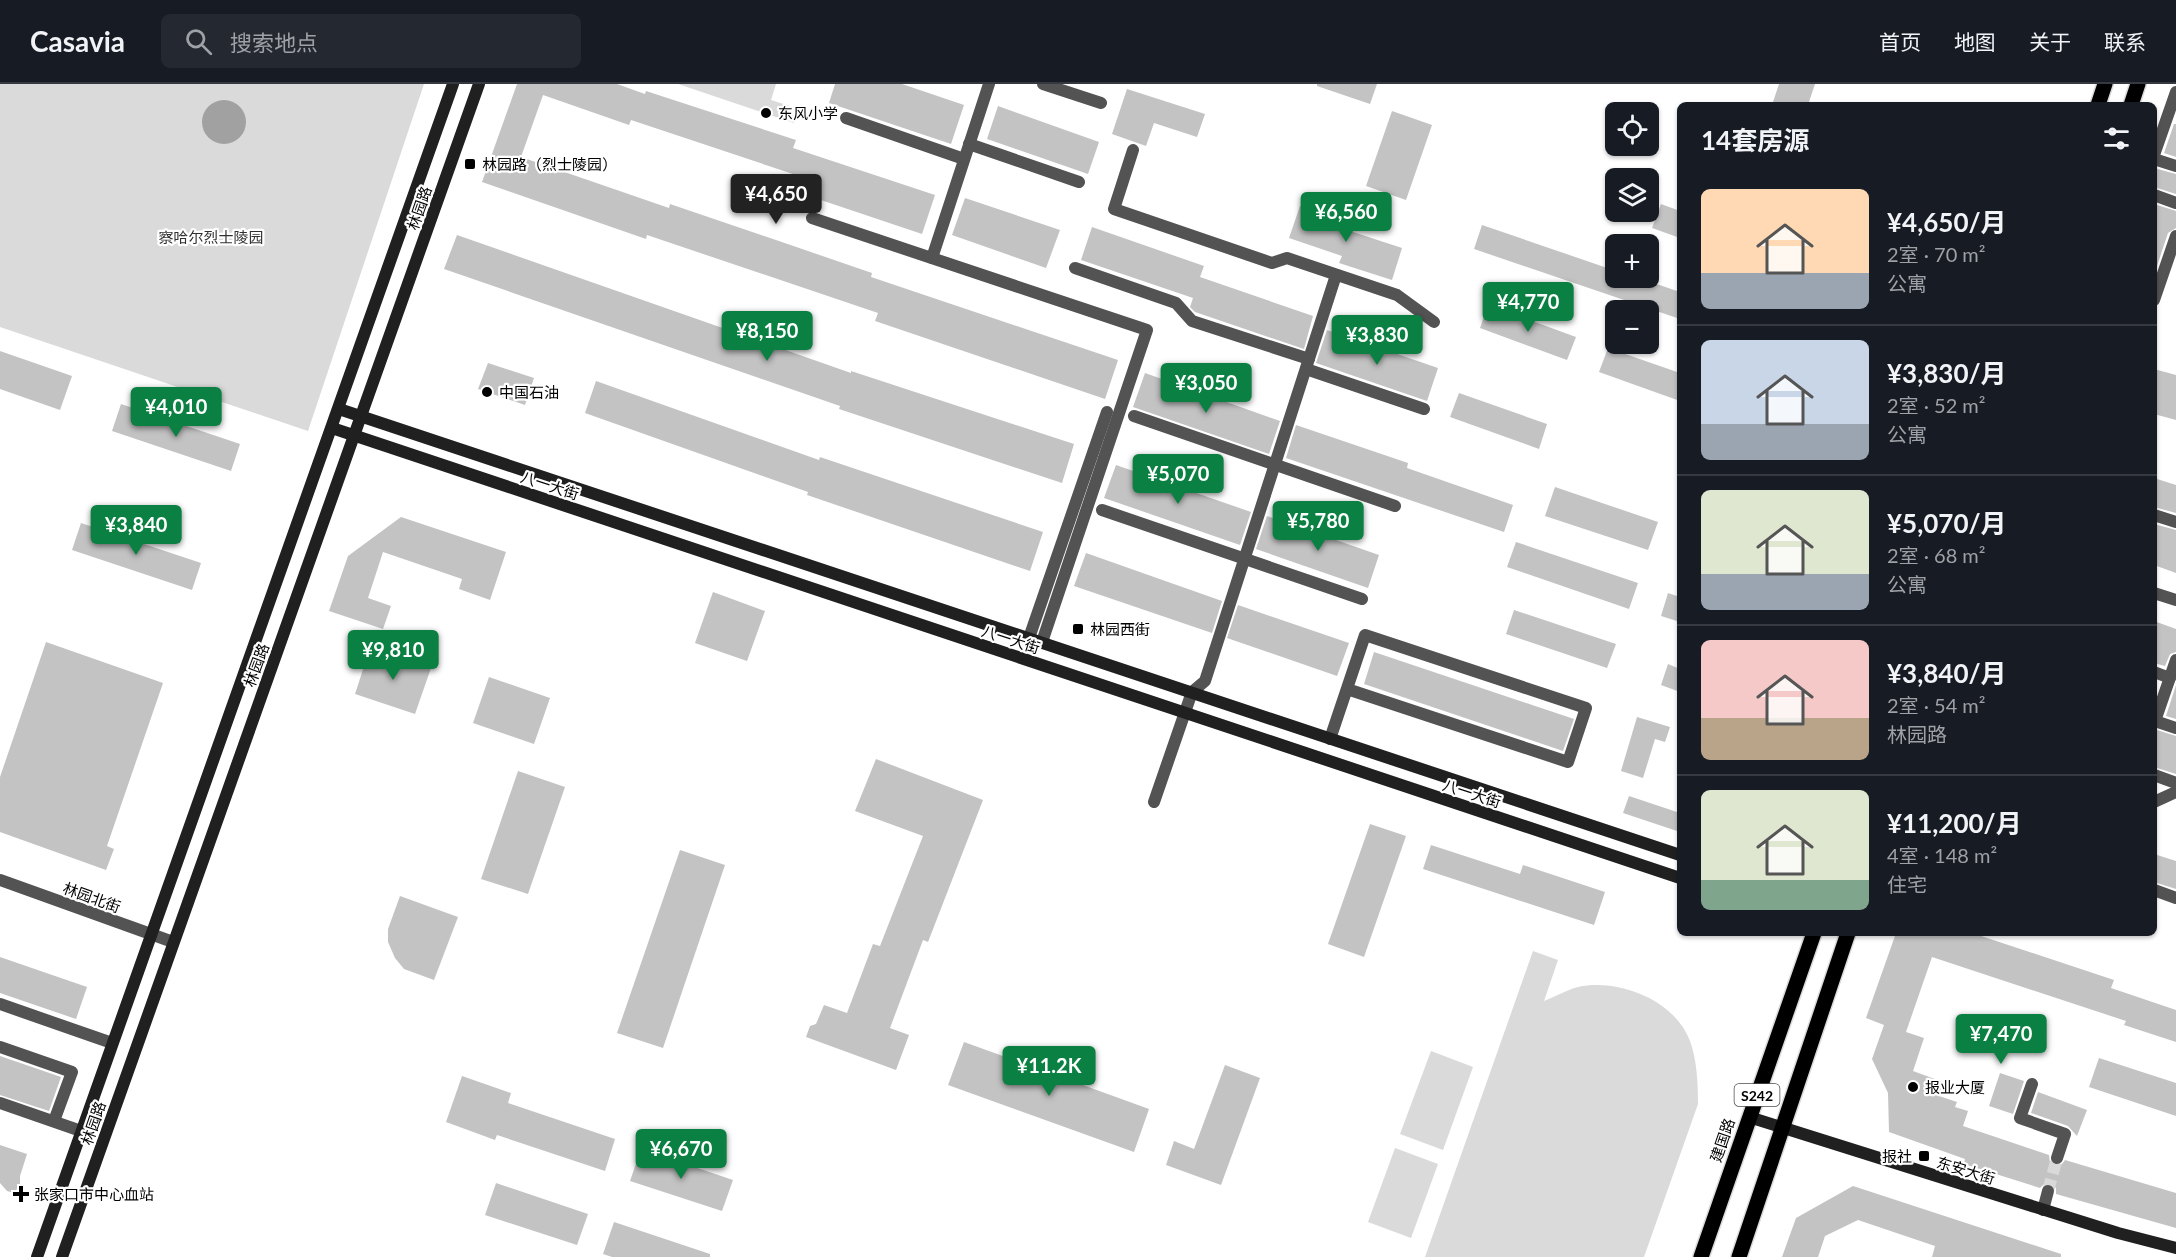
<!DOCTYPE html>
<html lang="zh">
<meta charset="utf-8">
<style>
body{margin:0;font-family:Lato,"Noto Sans SC",sans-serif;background:#242831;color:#f1f3f6;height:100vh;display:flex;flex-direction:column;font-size:22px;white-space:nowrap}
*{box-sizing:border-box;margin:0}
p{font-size:20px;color:#9ea1a6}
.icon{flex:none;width:33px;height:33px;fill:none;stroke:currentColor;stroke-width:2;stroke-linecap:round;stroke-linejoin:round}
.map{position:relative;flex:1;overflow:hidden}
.panel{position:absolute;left:1677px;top:18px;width:480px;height:834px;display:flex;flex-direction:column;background:#171b24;border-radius:9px;box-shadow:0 2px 4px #0004}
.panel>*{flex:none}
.controls{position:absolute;left:1605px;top:18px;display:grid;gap:12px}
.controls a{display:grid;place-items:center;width:54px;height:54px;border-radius:9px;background:#171b24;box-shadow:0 2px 4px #0004;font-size:30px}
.price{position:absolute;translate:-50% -51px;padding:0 14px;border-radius:6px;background:#0b8043;color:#fff;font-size:20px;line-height:39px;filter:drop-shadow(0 2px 3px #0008)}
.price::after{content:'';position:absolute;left:50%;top:36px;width:18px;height:14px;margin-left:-9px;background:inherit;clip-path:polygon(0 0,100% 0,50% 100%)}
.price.current{background:#222;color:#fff}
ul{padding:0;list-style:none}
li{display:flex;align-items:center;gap:18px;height:150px;padding:0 24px}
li+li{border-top:2px solid #363941}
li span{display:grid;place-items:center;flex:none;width:168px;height:120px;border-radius:9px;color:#555}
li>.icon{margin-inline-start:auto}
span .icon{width:72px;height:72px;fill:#fffc;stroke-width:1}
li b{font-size:26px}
h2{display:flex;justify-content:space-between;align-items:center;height:72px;padding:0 24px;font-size:26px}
header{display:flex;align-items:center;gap:36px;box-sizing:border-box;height:84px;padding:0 30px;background:#171b24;border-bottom:2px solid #363941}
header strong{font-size:28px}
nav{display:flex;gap:33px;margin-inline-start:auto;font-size:21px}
.search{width:420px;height:54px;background:#242831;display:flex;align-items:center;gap:15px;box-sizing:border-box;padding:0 21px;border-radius:9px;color:#9ea1a6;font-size:22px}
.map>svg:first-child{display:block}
.green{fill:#dadada}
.water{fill:#a1a1a1}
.building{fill:#c3c3c3}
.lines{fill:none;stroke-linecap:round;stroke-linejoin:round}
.minor-tunnel{stroke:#d9d9d9;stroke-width:12;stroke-dasharray:12 6;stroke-linecap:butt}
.primary-casing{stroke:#dbdbdb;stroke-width:18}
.minor{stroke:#535353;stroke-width:12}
.tertiary{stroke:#535353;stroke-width:12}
.secondary{stroke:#202020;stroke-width:12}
.primary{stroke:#000;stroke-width:15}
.poi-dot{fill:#000;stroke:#fff;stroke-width:2}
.labels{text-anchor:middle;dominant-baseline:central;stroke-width:4.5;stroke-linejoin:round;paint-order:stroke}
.shield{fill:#fff;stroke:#4c4c4c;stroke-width:1.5}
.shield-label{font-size:14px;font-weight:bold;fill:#000}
.poi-label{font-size:15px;fill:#000;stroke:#fff;text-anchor:start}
.street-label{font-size:15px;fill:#000;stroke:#fff}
.park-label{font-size:15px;fill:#313131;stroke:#fff}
</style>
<header>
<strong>Casavia</strong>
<div class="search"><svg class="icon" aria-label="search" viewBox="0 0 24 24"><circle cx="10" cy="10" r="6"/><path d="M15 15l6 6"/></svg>搜索地点</div>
<nav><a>首页</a><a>地图</a><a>关于</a><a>联系</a></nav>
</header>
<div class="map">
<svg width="2176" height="1173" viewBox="0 0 2176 1173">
<rect width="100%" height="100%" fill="#fff"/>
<g class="green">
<path d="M0,0H424L308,347L0,243Z"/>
<path d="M678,0H776L771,16L799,25L794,39Z"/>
<path d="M1533,867L1558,876L1544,917C1555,913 1566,906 1578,903C1618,894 1675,916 1690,957C1697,976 1698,1000 1698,1020L1644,1173H1425Z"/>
<path d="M1431,967L1473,983L1443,1066L1400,1050Z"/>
<path d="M1395,1064L1438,1080L1411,1154L1368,1138Z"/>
</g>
<circle class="water" cx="224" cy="38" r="22"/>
<g class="building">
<path d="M517,0H617L645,10L646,7L796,56L793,64L935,111L922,150L800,109L805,94L631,36L629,41L543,11L521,73L669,124L670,120L773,155L872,189L871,193L1118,276L1105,315L875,237L878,229L647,151L646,155L482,98Z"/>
<path d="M835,0H902L964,21L951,60L829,19Z"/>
<path d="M1317,0H1377L1370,20L1317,2Z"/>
<path d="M1779,0H1815L1808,21H1772Z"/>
<path d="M1127,5L1205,30L1197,53L1154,39L1146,62L1112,50Z"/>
<path d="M998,22L1099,58L1088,90L987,55Z"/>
<path d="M1392,27L1432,41L1406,116L1366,102Z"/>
<path d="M2174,40H2176V73L2164,69Z"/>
<path d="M2154,84L2176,90V110L2154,103Z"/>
<path d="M965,114L1060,146L1046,184L952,151Z"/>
<path d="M1661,120L1680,127V154L1652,144Z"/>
<path d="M2154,120L2176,127V144L2168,149L2154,191Z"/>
<path d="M1300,122L1352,140L1350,147L1402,164L1392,196L1339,179L1342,172L1289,154Z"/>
<path d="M1482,141L1616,187V194H1639L1680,208V235L1474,165Z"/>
<path d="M1092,143L1204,182L1200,193L1313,232L1304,265L1195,228L1190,223L1193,214L1081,176Z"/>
<path d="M457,151L851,289V287L1074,360L1062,399L839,325L840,322L444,185Z"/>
<path d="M1488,221L1576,253L1567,276L1480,244Z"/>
<path d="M1327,246L1438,284L1427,317L1316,279Z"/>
<path d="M1608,264L1680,289V317L1599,288Z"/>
<path d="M0,267L72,292L60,326L0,305Z"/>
<path d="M488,279L534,294L525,321L478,305Z"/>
<path d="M2154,285L2176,291V336L2154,330Z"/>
<path d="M1145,289L1280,337L1269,370L1133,323Z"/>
<path d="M596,297L819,376L820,373L1043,448L1030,487L807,411L808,408L585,329Z"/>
<path d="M1459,309L1547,340L1539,365L1450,333Z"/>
<path d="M121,320L240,360L231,387L112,347Z"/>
<path d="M1296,341L1408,379L1407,384L1513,421L1504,448L1286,374Z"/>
<path d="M1116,381L1251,428L1240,461L1104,414Z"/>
<path d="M2154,394L2176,401V429L2154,423Z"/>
<path d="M1555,403L1658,438L1648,466L1545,432Z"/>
<path d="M1267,432L1379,471L1368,504L1256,465Z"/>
<path d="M401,433L506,468L490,516L459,505L462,495L383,468L368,514L391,522L383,545L329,527L348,472Z"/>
<path d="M81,439L201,479L192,506L72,466Z"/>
<path d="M2154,440L2176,446V489L2154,481Z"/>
<path d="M1516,458L1638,499L1629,525L1507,483Z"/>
<path d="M1086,469L1222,517L1212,549L1074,502Z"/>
<path d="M713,508L765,527L747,577L695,559Z"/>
<path d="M1668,509L1680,513V538L1661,532Z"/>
<path d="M1238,521L1349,559L1337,592L1227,554Z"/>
<path d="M1514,526L1616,560L1607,584L1506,550Z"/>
<path d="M2154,537L2176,545V568L2170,570L2165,582L2154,579Z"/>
<path d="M46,558L163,599L107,762L114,765L106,786L0,748V693Z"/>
<path d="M370,564L431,584L415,630L355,610Z"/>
<path d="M1374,568L1574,635L1563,667L1364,600Z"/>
<path d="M1668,580L1680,585V608L1661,601Z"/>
<path d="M489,593L550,614L534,660L473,639Z"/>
<path d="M2176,601V635L2166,632Z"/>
<path d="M1637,633L1670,643L1665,658L1655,655L1643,694L1621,687Z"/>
<path d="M2157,646L2176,652V690L2154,683V648Z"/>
<path d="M876,675L983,716L928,858L923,856L890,944L909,951L896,986L806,953L810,942L816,940L824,921L847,929L873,860L880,862L923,752L855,727Z"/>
<path d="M518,687L565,703L528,810L481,795Z"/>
<path d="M1629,712L1680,729V748L1623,729Z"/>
<path d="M1370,740L1406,752L1364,873L1328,860Z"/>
<path d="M1431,761L1520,790L1523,781L1605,808L1594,841L1423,785Z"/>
<path d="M680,766L725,781L663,964L617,949Z"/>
<path d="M2154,770L2176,777V805L2154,798Z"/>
<path d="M400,812L458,833L434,896L404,885L395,874L388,858V845Z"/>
<path d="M1896,849H1972L2114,896L2111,904L2176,926V958L2124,941L2126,937L1932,873L1906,948L1924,954L1913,987L1943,998L1939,1012L1957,1018L1955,1023L1968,1027L1963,1042L2049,1071L2050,1079L2055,1082L2062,1080L2065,1076L2176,1109V1144L2056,1110V1104L2051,1099H2045L2040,1104L1964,1080L1965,1075L1889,1048L1888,1009L1872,975L1884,941L1866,934Z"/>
<path d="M0,873L87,903L76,935L0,909Z"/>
<path d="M964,958L1149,1025L1134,1068L948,1001Z"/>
<path d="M0,972L61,993L49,1027L0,1011Z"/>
<path d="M2099,974L2176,999V1032L2089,1003Z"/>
<path d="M1225,981L1260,994L1221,1101L1166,1081L1174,1057L1194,1065Z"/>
<path d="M2000,989L2024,997L2013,1030L1989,1022Z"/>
<path d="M462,992L511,1009L508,1019L615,1055L605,1087L497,1051L495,1056L446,1038Z"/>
<path d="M2038,1008L2087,1026L2077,1052L2068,1042L2031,1029Z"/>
<path d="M0,1061L27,1070L20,1092V1101L14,1109L7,1107L0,1099Z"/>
<path d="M641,1065L733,1096L722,1127L630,1097Z"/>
<path d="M496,1099L588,1130L577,1161L485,1131Z"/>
<path d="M1853,1102L2061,1170V1173H1932L1935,1162L1858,1136L1825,1152L1818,1173H1782L1796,1134Z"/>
<path d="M614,1138L710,1170V1173H612L603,1170Z"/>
</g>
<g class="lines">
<path class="minor-tunnel" d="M2048,1107L2057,1074"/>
<defs>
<g id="primary">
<path d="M2098,21L2105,0"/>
<path d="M2131,21L2138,0"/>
<path d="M1701,1173L1814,849"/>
<path d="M1739,1173L1848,849"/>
</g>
</defs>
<use href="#primary" class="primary-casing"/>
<g class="minor">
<path d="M1043,0L1101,19"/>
<path d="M846,34L964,75"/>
<path d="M969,60L1079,98"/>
<path d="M1133,66L1114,125L1272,179L1287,174L1397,211L1434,238"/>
<path d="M2154,71L2176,8"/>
<path d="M2154,75L2176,82"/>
<path d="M2154,111L2176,119"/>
<path d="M812,134L1147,246L1042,558"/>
<path d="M932,174L989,0"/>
<path d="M1075,184L1176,219L1192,237L1309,275"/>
<path d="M2154,216L2176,152"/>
<path d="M1306,285L1424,325"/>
<path d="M1134,332L1395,422"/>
<path d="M1102,426L1362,515"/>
<path d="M2154,431L2176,438"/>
<path d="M1029,554L1107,328"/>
<path d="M2176,576L2155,637L2176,644"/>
<path d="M2154,588L2170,594"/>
<path d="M1192,608L1205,597L1336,191"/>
<path d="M1330,655L1365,551L1586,624L1568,678L1347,605"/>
<path d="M2154,691L2176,699"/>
<path d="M2154,718L2176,708"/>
<path d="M2154,806L2176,814"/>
<path d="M0,920L112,959"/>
<path d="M0,963L72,988L54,1037"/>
<path d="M2032,1000L2020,1034L2065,1050L2057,1074"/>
<path d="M0,1019L81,1047"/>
<path d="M2043,1126L2048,1107"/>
</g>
<g class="tertiary">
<path d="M2154,509L2176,516"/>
<path d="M1154,718L1192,608"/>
<path d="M0,796L173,858"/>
</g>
<g class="secondary">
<path d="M339,325L1680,771"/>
<path d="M332,344L1680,794"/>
<path d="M1749,1033L2118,1149L2176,1164"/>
<path d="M37,1173L453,0"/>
<path d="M62,1173L479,0"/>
</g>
<use href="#primary" class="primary"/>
</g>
<g class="poi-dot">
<circle cx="766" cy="29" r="6"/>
<rect x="464" y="74" width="12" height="12" rx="3"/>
<circle cx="487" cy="308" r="6"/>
<rect x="1072" y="539" width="12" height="12" rx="3"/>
<circle cx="1913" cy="1003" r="6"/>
<rect x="1918" y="1066" width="12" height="12" rx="3"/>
<path d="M18 1101h6v6h6v6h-6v6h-6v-6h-6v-6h6z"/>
</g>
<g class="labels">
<rect class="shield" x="1734.5" y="1000" width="45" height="22" rx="4.5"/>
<g class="shield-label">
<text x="1757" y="1011">S242</text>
</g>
<g class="poi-label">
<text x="778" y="29">东风小学</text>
<text x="482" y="80">林园路（烈士陵园）</text>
<text x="499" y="308">中国石油</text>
<text x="1090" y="545">林园西街</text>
<text x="1925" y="1003">报业大厦</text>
<text x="1912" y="1072" text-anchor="end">报社</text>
<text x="34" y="1110">张家口市中心血站</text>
</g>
<g class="street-label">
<text transform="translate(419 124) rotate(-71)">林园路</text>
<text transform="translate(550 401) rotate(18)">八一大街</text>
<text transform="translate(1011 555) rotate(18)">八一大街</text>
<text transform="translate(256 581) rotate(-70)">林园路</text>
<text transform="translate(1472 709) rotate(18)">八一大街</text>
<text transform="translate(92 813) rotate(20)">林园北街</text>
<text transform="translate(93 1039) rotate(-71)">林园路</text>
<text transform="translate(1722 1056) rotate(-71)">建国路</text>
<text transform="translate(1966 1086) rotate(17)">东安大街</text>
</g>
<g class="park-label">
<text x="211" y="153">察哈尔烈士陵园</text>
</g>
</g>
</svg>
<div class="controls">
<a><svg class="icon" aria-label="locate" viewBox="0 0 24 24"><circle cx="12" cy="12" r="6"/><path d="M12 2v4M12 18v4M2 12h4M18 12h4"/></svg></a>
<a><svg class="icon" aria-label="layers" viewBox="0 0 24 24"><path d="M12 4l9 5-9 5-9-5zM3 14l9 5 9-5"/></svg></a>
<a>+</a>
<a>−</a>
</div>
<b class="price current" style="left:776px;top:141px">¥4,650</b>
<b class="price" style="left:1346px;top:159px">¥6,560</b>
<b class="price" style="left:1528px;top:249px">¥4,770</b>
<b class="price" style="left:767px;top:278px">¥8,150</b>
<b class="price" style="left:1377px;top:282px">¥3,830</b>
<b class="price" style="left:1206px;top:330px">¥3,050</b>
<b class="price" style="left:176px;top:354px">¥4,010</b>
<b class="price" style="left:1178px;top:421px">¥5,070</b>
<b class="price" style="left:1318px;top:468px">¥5,780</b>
<b class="price" style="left:136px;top:472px">¥3,840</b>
<b class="price" style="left:393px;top:597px">¥9,810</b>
<b class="price" style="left:2001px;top:981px">¥7,470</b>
<b class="price" style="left:1049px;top:1013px">¥11.2K</b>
<b class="price" style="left:681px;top:1096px">¥6,670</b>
<section class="panel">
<h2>14套房源<svg class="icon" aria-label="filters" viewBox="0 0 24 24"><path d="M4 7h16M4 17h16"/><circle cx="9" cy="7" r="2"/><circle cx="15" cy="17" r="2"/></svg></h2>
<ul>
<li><span style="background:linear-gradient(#ffd9b3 70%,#9aa5b1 0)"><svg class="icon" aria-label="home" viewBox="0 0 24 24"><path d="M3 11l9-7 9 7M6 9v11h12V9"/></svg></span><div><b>¥4,650/月</b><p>2室 · 70 m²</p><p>公寓</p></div></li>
<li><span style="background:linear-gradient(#c9d6e8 70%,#9aa5b1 0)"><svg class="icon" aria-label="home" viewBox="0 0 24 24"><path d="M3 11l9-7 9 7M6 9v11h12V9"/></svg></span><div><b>¥3,830/月</b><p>2室 · 52 m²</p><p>公寓</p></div></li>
<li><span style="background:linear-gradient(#dfe7d0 70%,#9aa5b1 0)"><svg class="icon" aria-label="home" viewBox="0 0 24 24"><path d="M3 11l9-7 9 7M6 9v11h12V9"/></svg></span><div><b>¥5,070/月</b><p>2室 · 68 m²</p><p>公寓</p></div></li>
<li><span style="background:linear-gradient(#f6c9c9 65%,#b9a48a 0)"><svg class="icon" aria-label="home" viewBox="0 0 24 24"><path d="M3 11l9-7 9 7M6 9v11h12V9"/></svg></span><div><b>¥3,840/月</b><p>2室 · 54 m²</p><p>林园路</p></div></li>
<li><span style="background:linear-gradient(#dfe7d0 75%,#7fa58c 0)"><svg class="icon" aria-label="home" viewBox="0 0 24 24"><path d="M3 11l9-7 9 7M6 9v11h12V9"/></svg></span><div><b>¥11,200/月</b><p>4室 · 148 m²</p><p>住宅</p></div></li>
</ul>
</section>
</div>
